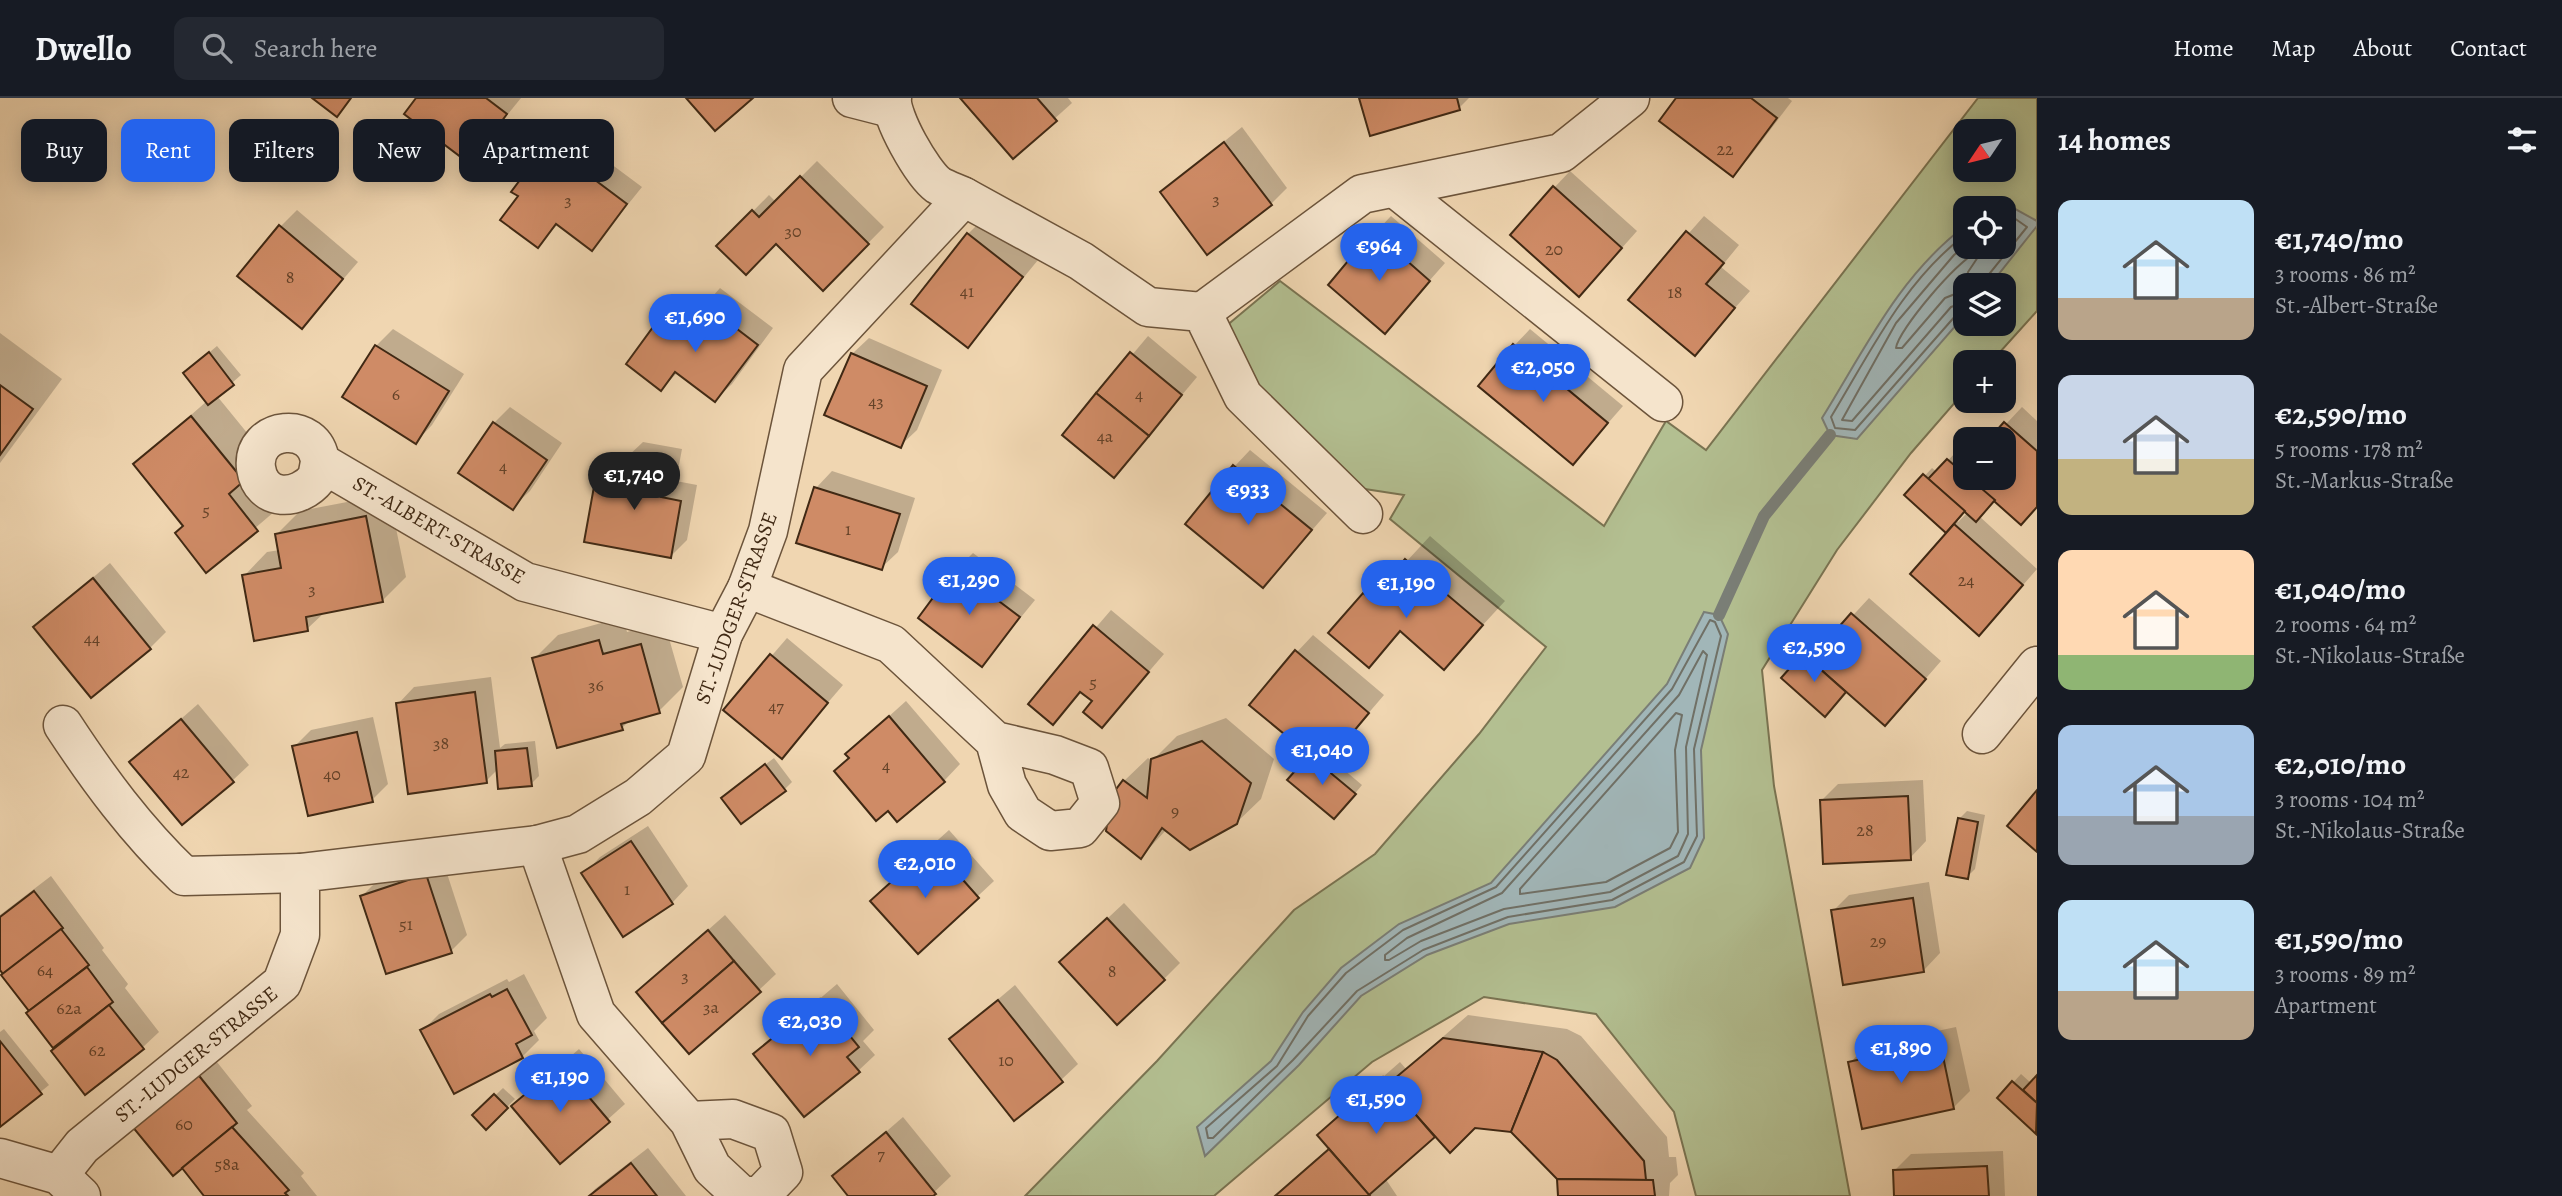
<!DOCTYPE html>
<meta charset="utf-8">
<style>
body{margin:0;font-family:Alegreya,serif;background:#242831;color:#f1f3f6;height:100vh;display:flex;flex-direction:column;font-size:26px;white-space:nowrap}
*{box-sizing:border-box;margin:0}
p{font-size:23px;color:#9ea1a6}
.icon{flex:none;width:38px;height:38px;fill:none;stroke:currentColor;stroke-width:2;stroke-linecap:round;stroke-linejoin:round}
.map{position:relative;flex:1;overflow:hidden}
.sheet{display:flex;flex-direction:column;background:#171b24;width:525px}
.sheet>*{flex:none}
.top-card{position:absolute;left:21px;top:21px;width:665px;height:63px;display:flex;gap:14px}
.needle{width:46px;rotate:235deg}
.fabs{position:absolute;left:1953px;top:21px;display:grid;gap:14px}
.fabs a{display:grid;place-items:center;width:63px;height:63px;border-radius:14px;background:#171b24;box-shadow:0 4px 18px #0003;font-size:35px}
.price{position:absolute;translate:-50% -60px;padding:0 16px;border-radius:24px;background:#2563eb;color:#fff;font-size:23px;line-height:46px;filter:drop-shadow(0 2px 4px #0008)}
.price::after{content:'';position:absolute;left:50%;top:42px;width:21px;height:16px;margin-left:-10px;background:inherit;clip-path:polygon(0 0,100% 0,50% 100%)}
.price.selected{background:#222;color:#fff}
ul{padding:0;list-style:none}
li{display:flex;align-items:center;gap:21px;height:175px;padding:0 21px}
li span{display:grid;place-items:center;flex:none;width:196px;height:140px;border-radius:14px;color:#555}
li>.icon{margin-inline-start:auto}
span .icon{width:84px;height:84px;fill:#fffc;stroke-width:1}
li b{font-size:30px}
h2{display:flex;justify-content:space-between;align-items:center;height:84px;padding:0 21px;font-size:30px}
.tag{padding:0 24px;border-radius:14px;background:#171b24;box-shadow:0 4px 18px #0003;font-size:24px;line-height:63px}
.tag.selected{background:#2563eb;color:#fff}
header{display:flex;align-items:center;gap:42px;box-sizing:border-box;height:98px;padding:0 35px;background:#171b24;border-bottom:2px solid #363941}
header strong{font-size:33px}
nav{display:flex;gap:38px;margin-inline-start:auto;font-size:24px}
.search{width:490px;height:63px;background:#242831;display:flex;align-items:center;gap:18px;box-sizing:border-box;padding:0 24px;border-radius:14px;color:#9ea1a6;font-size:26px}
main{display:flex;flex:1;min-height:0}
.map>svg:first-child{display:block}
.green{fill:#b3bf91;stroke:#7a7452;stroke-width:2;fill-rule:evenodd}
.water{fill:#a1b6b8;stroke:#7a7e76;stroke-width:2}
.shadow{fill:#0003;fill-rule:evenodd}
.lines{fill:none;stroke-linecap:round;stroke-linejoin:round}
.shore{stroke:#707066;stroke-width:2}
.stream{stroke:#7a7e76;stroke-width:12}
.building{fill:#cf8b66;stroke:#402914;stroke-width:2}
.street-casing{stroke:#6c543b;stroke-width:41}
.street{stroke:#f5e4cc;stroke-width:38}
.labels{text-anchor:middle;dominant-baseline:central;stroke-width:5;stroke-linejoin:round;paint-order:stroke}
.number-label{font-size:18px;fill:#644228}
.street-label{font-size:21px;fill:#402914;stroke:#f5e4cc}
</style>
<header>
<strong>Dwello</strong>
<div class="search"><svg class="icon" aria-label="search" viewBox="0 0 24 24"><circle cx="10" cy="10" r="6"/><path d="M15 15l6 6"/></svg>Search here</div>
<nav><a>Home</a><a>Map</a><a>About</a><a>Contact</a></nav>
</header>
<main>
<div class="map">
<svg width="2037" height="1098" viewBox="0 0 2037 1098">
<rect width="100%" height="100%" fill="#f0d6b1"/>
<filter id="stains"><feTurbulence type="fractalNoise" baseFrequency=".00286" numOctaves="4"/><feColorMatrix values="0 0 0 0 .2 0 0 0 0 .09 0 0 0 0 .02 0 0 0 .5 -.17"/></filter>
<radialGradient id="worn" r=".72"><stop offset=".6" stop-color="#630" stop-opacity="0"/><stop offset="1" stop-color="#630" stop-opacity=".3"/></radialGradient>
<path class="green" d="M1978,0H2037V213L1991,264H1965V293L1911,355L1837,452L1762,572L1774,688L1850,1098H1696L1674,1014L1596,916L1484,899L1372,964L1214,1098H1025L1157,963L1294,812L1375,756L1479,636L1546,549L1390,421L1404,397L1352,389L1253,288L1225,229L1280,183L1604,428L1666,323L1706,352ZM1965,33H2004V72H1965ZM1965,110H2004V149H1965ZM1965,187H2004V226H1965Z"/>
<g class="water">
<path d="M1999,102L2037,123V128L1990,187H1965V217L1857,341L1830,337L1822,320C1865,251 1899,178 1965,128V149H2004V110H1989Z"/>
<path d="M1704,514L1719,517L1728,536L1701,652L1704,740L1690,770L1615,809L1509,826L1427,857L1361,898L1299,967L1205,1058L1197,1029L1271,963L1303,914L1341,870L1399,826L1491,785L1667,586Z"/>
</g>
<g class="shadow">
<path d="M418,0H521L469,64Z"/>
<path d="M962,0H1068L1072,5L1013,58Z"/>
<path d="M1361,0H1469L1459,10Z"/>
<path d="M1678,0H1788L1792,3L1749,60L1733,77Z"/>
<path d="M1242,29L1287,90L1271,106L1162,94Z"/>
<path d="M564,31L642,89L592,151L558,126L537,148L520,98L548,47Z"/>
<path d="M817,63L884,129L823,191L776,144L719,148L769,97L776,104Z"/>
<path d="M1570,73L1637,133L1595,180L1554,90Z"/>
<path d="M297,112L358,164L302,229L280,129Z"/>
<path d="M1391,118L1445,165L1385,233L1375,135Z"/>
<path d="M1704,118L1739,147L1721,169L1750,193L1694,256L1630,202Z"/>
<path d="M984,120L1038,162L968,247V136Z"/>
<path d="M720,190L773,230L732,286L715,302L678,274L661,291L657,226L674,210L691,223Z"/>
<path d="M393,231L464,276L432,327L416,344L344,299L376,248Z"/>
<path d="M1530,231L1623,308L1573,365L1514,248Z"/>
<path d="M0,235L62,281L0,365Z"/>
<path d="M1148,238L1197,279L1114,378L1065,337Z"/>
<path d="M869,240L942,272L917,332L900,348L852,256Z"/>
<path d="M217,248L241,277L217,298L266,358L281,408L206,472L184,428L135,366L207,303L193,268Z"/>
<path d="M510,309L562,345L530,393L513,409L494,325Z"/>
<path d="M2022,309L2037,323V408L1995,401L1979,418L2037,471L1995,519L1949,434L1907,397L1932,370L1937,374L1956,354L1965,362V380H2004V341H1992ZM1965,411L1968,414L1958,424L1956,422Z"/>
<path d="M643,344L682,351L676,383L697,387L687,442L671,458L597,384L613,368L625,370L626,360Z"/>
<path d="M1250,352L1327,415L1263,488L1234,369Z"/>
<path d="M832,373L915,400L898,454L881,470L816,390Z"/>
<path d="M389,396L406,479L382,503L325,514L307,531L244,478L267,454L280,452L277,436L300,413Z"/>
<path d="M1430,438L1505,503L1444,569L1402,533L1369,568L1331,535L1388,472L1394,477Z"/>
<path d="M973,455L1035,502L982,567L957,471Z"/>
<path d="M110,465L166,534L150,550L35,529Z"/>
<path d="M1869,500L1941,563L1901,609L1847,592L1832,609L1783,580L1815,545L1822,551Z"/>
<path d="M1111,512L1164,556L1102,628L1094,603L1082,593L1053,625L1030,606Z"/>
<path d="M623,519L627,534L664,523L683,589L659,613L631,621L622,630L534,561L558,537Z"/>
<path d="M1313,537L1384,597L1330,660L1362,687L1342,711L1290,682L1311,656L1297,554Z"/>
<path d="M787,540L843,587L782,658L725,612Z"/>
<path d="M491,579L500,650L505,646L535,643L539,678L531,686L498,671L486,683L398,606L414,589Z"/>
<path d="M906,603L960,666L944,683L850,659L847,656Z"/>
<path d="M198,606L249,667L232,683L132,664Z"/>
<path d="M373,619L388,686L372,702L294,649L311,632Z"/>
<path d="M1226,620L1274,661L1261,701L1236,725L1167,731L1141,759L1124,683L1148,660L1152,663L1177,638Z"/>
<path d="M774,660L792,684L784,692H732Z"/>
<path d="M1923,682L1926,743L1910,760L1822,702L1838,686Z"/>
<path d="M1967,713L1985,717L1975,771L1967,779L1959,721Z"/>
<path d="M648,728L688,788L672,805L584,776L600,759Z"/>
<path d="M949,732L994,783L918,854L888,787Z"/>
<path d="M442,760L467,837L451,853L362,798L378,782Z"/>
<path d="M51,778L104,850L102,852L128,886L125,890L159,934L142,950H56L0,870V817Z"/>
<path d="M1929,784L1940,855L1924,872L1833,813L1849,797Z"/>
<path d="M1124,805L1180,865L1164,881L1078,848Z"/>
<path d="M725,817L776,876L759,892L638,894Z"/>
<path d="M524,876L547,920L534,933L539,942L522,959L423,932L439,916L507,881L509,884Z"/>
<path d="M837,886L874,932L863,943L875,957L858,973L755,956Z"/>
<path d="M1015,887L1078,966L1061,982L951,941Z"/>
<path d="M1468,917L1567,931L1581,938L1667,1039L1669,1059H1676L1678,1077L1670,1085L1669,1098H1560L1559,1080L1512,1032L1474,1028L1436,1036L1385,1080L1397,1098H1275L1330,1049L1319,1037L1335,1021L1400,964L1406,971Z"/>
<path d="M1956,929L1970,993L1954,1009L1850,965L1866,948Z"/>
<path d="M4,931L49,987L0,1027V934Z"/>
<path d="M579,951L625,1006L560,1064L514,1008Z"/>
<path d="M213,959L252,1008L247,1012L304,1075L301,1078L317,1098H207L182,1068L133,1027Z"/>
<path d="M2021,976L2031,985L2037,979L2036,1034L1999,1000Z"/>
<path d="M503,990L515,1001L486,1030L475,1017Z"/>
<path d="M903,1019L951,1078L930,1098H850L834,1079Z"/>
<path d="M648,1050L686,1098H589L595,1091Z"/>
<path d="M2003,1053L2005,1098H1895L1894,1073L1911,1056Z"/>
</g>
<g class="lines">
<g class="shore">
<path d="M1965,137C1904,183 1870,255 1831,319L1835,330L1855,332L1957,216L1965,213"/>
<path d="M1965,148L1954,157L1896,225L1842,322L1852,323L1951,209L1965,204"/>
<path d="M1985,187L1986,180L2027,129L2004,113"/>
<path d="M1965,192L1945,200L1902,250H1896C1898,232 1959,161 1976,155L1978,159L1968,174L1966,187"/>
<path d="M1710,522L1715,524L1721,538L1694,651L1697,738L1684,764L1612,802L1508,819L1423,852L1357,893L1293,962L1213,1040H1208L1206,1030L1277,968L1308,918L1346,875L1403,832L1496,789L1672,591Z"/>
<path d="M1703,553L1707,557L1686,649L1688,736L1678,758L1610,794L1504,811L1421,843L1389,862H1385V857L1407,840L1502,795L1679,597Z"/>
<path d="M1676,615L1682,617L1675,652L1678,734L1670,750L1606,784L1520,796V791Z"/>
</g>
<path class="stream" d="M1719,517L1764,418L1830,337"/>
</g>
<g class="building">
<path d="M312,0H351L337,19Z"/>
<path d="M416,0H486L507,16L470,66L404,16Z"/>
<path d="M686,0H753L715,33Z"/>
<path d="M960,0H1037L1057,23L1013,61Z"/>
<path d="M1359,0H1457L1460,12L1370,38Z"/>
<path d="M1676,0H1751L1777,20L1733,79L1659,23Z"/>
<path d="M1224,44L1272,107L1207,157L1160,94Z"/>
<path d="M547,46L627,106L592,153L556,126L538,150L500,122L518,98L511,94Z"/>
<path d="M800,78L869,146L823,193L776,146L746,177L716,148L752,112L759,119Z"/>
<path d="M1553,88L1622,150L1579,199L1510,137Z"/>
<path d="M279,127L343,181L302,231L237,178Z"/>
<path d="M1373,133L1430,183L1385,236L1328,187Z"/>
<path d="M1686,133L1724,165L1706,186L1735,210L1695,258L1628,202Z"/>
<path d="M967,135L1023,179L968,250L911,206Z"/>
<path d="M703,205L758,247L715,304L675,274L661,293L626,266L656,225L677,240Z"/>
<path d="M1513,246L1608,325L1573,367L1478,288Z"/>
<path d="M375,247L449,293L416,346L342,299Z"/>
<path d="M209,254L234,287L208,307L183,275Z"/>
<path d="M1130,254L1182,297L1149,338L1096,295Z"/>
<path d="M851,255L927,288L901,350L824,317Z"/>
<path d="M0,287L33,311L0,357Z"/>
<path d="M1096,295L1149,338L1114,380L1062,337Z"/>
<path d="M191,318L244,383L229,396L258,433L206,475L175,435L183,428L133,366Z"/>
<path d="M493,324L547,362L513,412L458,375Z"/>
<path d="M2004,324L2037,353V409L2021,427L1968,380H2004V341H1989Z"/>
<path d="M625,359L666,367L661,399L681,403L671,460L584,444L595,383L620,388Z"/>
<path d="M1947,361L1995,402L1976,424L1928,381Z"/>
<path d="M1233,367L1312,432L1263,490L1185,426Z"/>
<path d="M1923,376L1965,413L1946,435L1904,397Z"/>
<path d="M814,389L900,416L882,472L796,445Z"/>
<path d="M366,418L383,504L306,519L308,533L254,543L242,477L281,470L275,436Z"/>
<path d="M1954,426L2023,487L1979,538L1910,476Z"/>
<path d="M1405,461L1483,527L1444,572L1400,533L1369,570L1328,535L1363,495L1371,501Z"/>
<path d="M955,470L1020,519L982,569L918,520Z"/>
<path d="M93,480L151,551L91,600L33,529Z"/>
<path d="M1851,515L1926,581L1885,628L1810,562Z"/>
<path d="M1093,527L1149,574L1102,630L1083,614L1092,603L1080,594L1053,627L1028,606Z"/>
<path d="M599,542L603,556L641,546L660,615L621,626L623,632L557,650L532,560Z"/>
<path d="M1295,552L1369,615L1324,669L1249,607Z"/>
<path d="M1806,552L1814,559L1810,562L1846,594L1825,619L1781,580Z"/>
<path d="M770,556L828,605L782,661L723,612Z"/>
<path d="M475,594L487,685L408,696L396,605Z"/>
<path d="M889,618L945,684L897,724L888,713L876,723L834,673L849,660L845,656Z"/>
<path d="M181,621L234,684L182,727L129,664Z"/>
<path d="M357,634L373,704L308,718L292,648Z"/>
<path d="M1202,643L1251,685L1237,726L1190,752L1162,730L1141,761L1106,733L1111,698L1123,682L1147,700L1151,661Z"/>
<path d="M527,650L532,688L498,691L495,653Z"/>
<path d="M1309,657L1356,696L1334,721L1287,682Z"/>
<path d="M765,666L786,693L741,726L721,700Z"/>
<path d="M2037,692V754L2007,728Z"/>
<path d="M1908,698L1911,762L1823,766L1820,702Z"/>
<path d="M1958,720L1978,724L1968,781L1946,777Z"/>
<path d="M631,743L673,806L623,839L581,775Z"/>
<path d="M932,747L979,800L918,856L870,803Z"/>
<path d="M426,776L452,855L386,876L360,798Z"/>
<path d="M34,793L63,830L3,876L0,872V819Z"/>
<path d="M1913,800L1924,874L1843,887L1831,812Z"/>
<path d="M1107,820L1165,882L1117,927L1059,864Z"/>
<path d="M61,831L89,867L29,913L1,877Z"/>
<path d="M708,832L734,863L662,925L636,894Z"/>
<path d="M734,863L761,894L689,956L662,925Z"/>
<path d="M87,869L113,904L53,950L26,915Z"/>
<path d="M507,891L532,937L516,946L523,960L454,996L420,932L490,896L492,899Z"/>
<path d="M820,901L859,949L847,959L860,974L804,1019L753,956Z"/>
<path d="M998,902L1063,984L1014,1023L949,941Z"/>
<path d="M109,907L144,951L85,997L51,953Z"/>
<path d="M1443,940L1543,954L1511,1034L1475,1030L1450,1055L1388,986Z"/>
<path d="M0,943L42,996L0,1029Z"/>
<path d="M1940,944L1954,1011L1862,1031L1848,964Z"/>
<path d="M1543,954L1557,962L1644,1063L1646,1082L1557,1081L1511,1034Z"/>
<path d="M561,966L610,1024L560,1066L511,1008Z"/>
<path d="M196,974L237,1025L173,1078L131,1027Z"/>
<path d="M2037,977V1005L2023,992Z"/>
<path d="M1383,979L1435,1039L1369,1097L1317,1037Z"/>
<path d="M2012,983L2037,1005L2036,1036L1997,1000Z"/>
<path d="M494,996L508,1010L486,1032L472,1017Z"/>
<path d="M232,1029L289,1092L285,1095L288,1098H204L182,1070Z"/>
<path d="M886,1034L936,1096L933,1098H848L832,1078Z"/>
<path d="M1329,1051L1370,1098H1275Z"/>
<path d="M631,1065L657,1098H589Z"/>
<path d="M1987,1068L1989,1098H1894L1893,1072Z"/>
<path d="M1557,1081L1653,1082L1655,1098H1558Z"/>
</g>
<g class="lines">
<defs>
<g id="street">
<path d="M852,0L891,10"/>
<path d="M1395,90L1663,304"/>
<path d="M964,99L1081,163L1148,209L1202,214L1243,298L1363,416"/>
<path d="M1202,214L1362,96L1561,55L1630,0"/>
<path d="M320,364L317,380C299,403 261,405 256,370C251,328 316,321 320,364L525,484L723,536"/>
<path d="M747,490L891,546L995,643L1007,687L1023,715L1050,733L1080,730L1100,705L1089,670L1055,657L995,643"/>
<path d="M63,627C99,682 136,732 184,778L300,775"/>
<path d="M1982,636L2037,568"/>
<path d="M537,747L596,916L689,1023L712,1070L742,1098H760L783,1074L771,1035L733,1021L689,1023"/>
<path d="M0,1060L59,1077L81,1098"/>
<path d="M59,1077L82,1048L282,885L300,837V775L537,747L578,736L638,699L686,658L723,536L747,490L768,433L803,272L964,99C956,95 946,92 938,87C922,75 890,19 892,0"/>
</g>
</defs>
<use href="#street" class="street-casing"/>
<use href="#street" class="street"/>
</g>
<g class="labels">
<g class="number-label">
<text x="1725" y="51">22</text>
<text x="1216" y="101">3</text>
<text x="568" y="102">3</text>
<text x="793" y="133">30</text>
<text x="1554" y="151">20</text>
<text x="290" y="179">8</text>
<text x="967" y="193">41</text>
<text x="1675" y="194">18</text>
<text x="396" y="296">6</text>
<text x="1139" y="296">4</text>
<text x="876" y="303">43</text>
<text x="1105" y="338">4a</text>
<text x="503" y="368">4</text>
<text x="206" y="412">5</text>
<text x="848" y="431">1</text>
<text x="1966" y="482">24</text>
<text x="312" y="491">3</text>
<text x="92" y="540">44</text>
<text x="1093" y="584">5</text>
<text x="596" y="587">36</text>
<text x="776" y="608">47</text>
<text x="441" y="645">38</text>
<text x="886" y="667">4</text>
<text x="181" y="674">42</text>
<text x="332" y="676">40</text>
<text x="1175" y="713">9</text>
<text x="1865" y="732">28</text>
<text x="627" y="791">1</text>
<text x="406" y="826">51</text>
<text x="1878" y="843">29</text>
<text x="45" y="872">64</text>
<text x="1112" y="873">8</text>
<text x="685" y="878">3</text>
<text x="711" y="909">3a</text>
<text x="69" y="910">62a</text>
<text x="97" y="952">62</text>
<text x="1006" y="962">10</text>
<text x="184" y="1026">60</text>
<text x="881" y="1056">7</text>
<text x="227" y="1066">58a</text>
</g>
<g class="street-label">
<text transform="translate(439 432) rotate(30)">ST.-ALBERT-STRASSE</text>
<text transform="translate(736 510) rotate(-70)">ST.-LUDGER-STRASSE</text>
<text transform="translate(196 956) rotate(-39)">ST.-LUDGER-STRASSE</text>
</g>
</g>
<rect width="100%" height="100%" filter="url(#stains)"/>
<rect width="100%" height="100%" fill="url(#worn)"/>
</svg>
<div class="fabs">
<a><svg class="needle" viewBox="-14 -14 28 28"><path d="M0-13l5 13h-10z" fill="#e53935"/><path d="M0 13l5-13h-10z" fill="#9ea1a6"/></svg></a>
<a><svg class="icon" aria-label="locate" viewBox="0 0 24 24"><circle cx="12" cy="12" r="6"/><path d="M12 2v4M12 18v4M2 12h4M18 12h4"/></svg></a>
<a><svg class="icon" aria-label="layers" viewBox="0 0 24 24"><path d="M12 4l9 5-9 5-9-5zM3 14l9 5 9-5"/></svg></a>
<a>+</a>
<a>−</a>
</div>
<b class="price" style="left:1379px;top:185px">€964</b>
<b class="price" style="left:695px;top:256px">€1,690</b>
<b class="price" style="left:1543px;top:306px">€2,050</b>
<b class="price selected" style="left:634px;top:414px">€1,740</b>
<b class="price" style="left:1248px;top:429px">€933</b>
<b class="price" style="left:969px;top:519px">€1,290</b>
<b class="price" style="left:1406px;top:522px">€1,190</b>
<b class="price" style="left:1814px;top:586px">€2,590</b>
<b class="price" style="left:1322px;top:689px">€1,040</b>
<b class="price" style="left:925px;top:802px">€2,010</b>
<b class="price" style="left:810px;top:960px">€2,030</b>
<b class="price" style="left:1901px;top:987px">€1,890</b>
<b class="price" style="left:560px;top:1016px">€1,190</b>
<b class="price" style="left:1376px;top:1038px">€1,590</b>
<div class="top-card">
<a class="tag">Buy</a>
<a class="tag selected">Rent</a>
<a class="tag">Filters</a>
<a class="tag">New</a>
<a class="tag">Apartment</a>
</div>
</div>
<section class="sheet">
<h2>14 homes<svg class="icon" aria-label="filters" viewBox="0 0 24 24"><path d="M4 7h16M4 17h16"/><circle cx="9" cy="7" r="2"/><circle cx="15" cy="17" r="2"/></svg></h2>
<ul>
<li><span style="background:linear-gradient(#bfe0f5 70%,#b9a48a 0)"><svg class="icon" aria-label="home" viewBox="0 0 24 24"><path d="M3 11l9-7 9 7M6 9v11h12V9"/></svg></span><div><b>€1,740/mo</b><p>3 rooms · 86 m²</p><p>St.-Albert-Straße</p></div></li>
<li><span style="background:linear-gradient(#c9d6e8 60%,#c2b280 0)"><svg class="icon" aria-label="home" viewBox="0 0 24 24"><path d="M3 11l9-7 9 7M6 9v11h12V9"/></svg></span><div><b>€2,590/mo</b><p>5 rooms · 178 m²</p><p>St.-Markus-Straße</p></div></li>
<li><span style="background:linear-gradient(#ffd9b3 75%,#8fb573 0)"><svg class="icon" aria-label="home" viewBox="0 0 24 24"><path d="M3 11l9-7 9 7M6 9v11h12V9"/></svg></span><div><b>€1,040/mo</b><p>2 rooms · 64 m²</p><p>St.-Nikolaus-Straße</p></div></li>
<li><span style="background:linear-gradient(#a9c7e8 65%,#9aa5b1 0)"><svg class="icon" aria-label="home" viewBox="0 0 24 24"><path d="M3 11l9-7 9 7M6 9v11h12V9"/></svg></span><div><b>€2,010/mo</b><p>3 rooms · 104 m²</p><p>St.-Nikolaus-Straße</p></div></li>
<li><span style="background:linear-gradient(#bfe0f5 65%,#b9a48a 0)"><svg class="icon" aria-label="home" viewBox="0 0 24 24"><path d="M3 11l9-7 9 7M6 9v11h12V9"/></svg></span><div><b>€1,590/mo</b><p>3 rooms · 89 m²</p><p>Apartment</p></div></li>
</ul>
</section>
</main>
